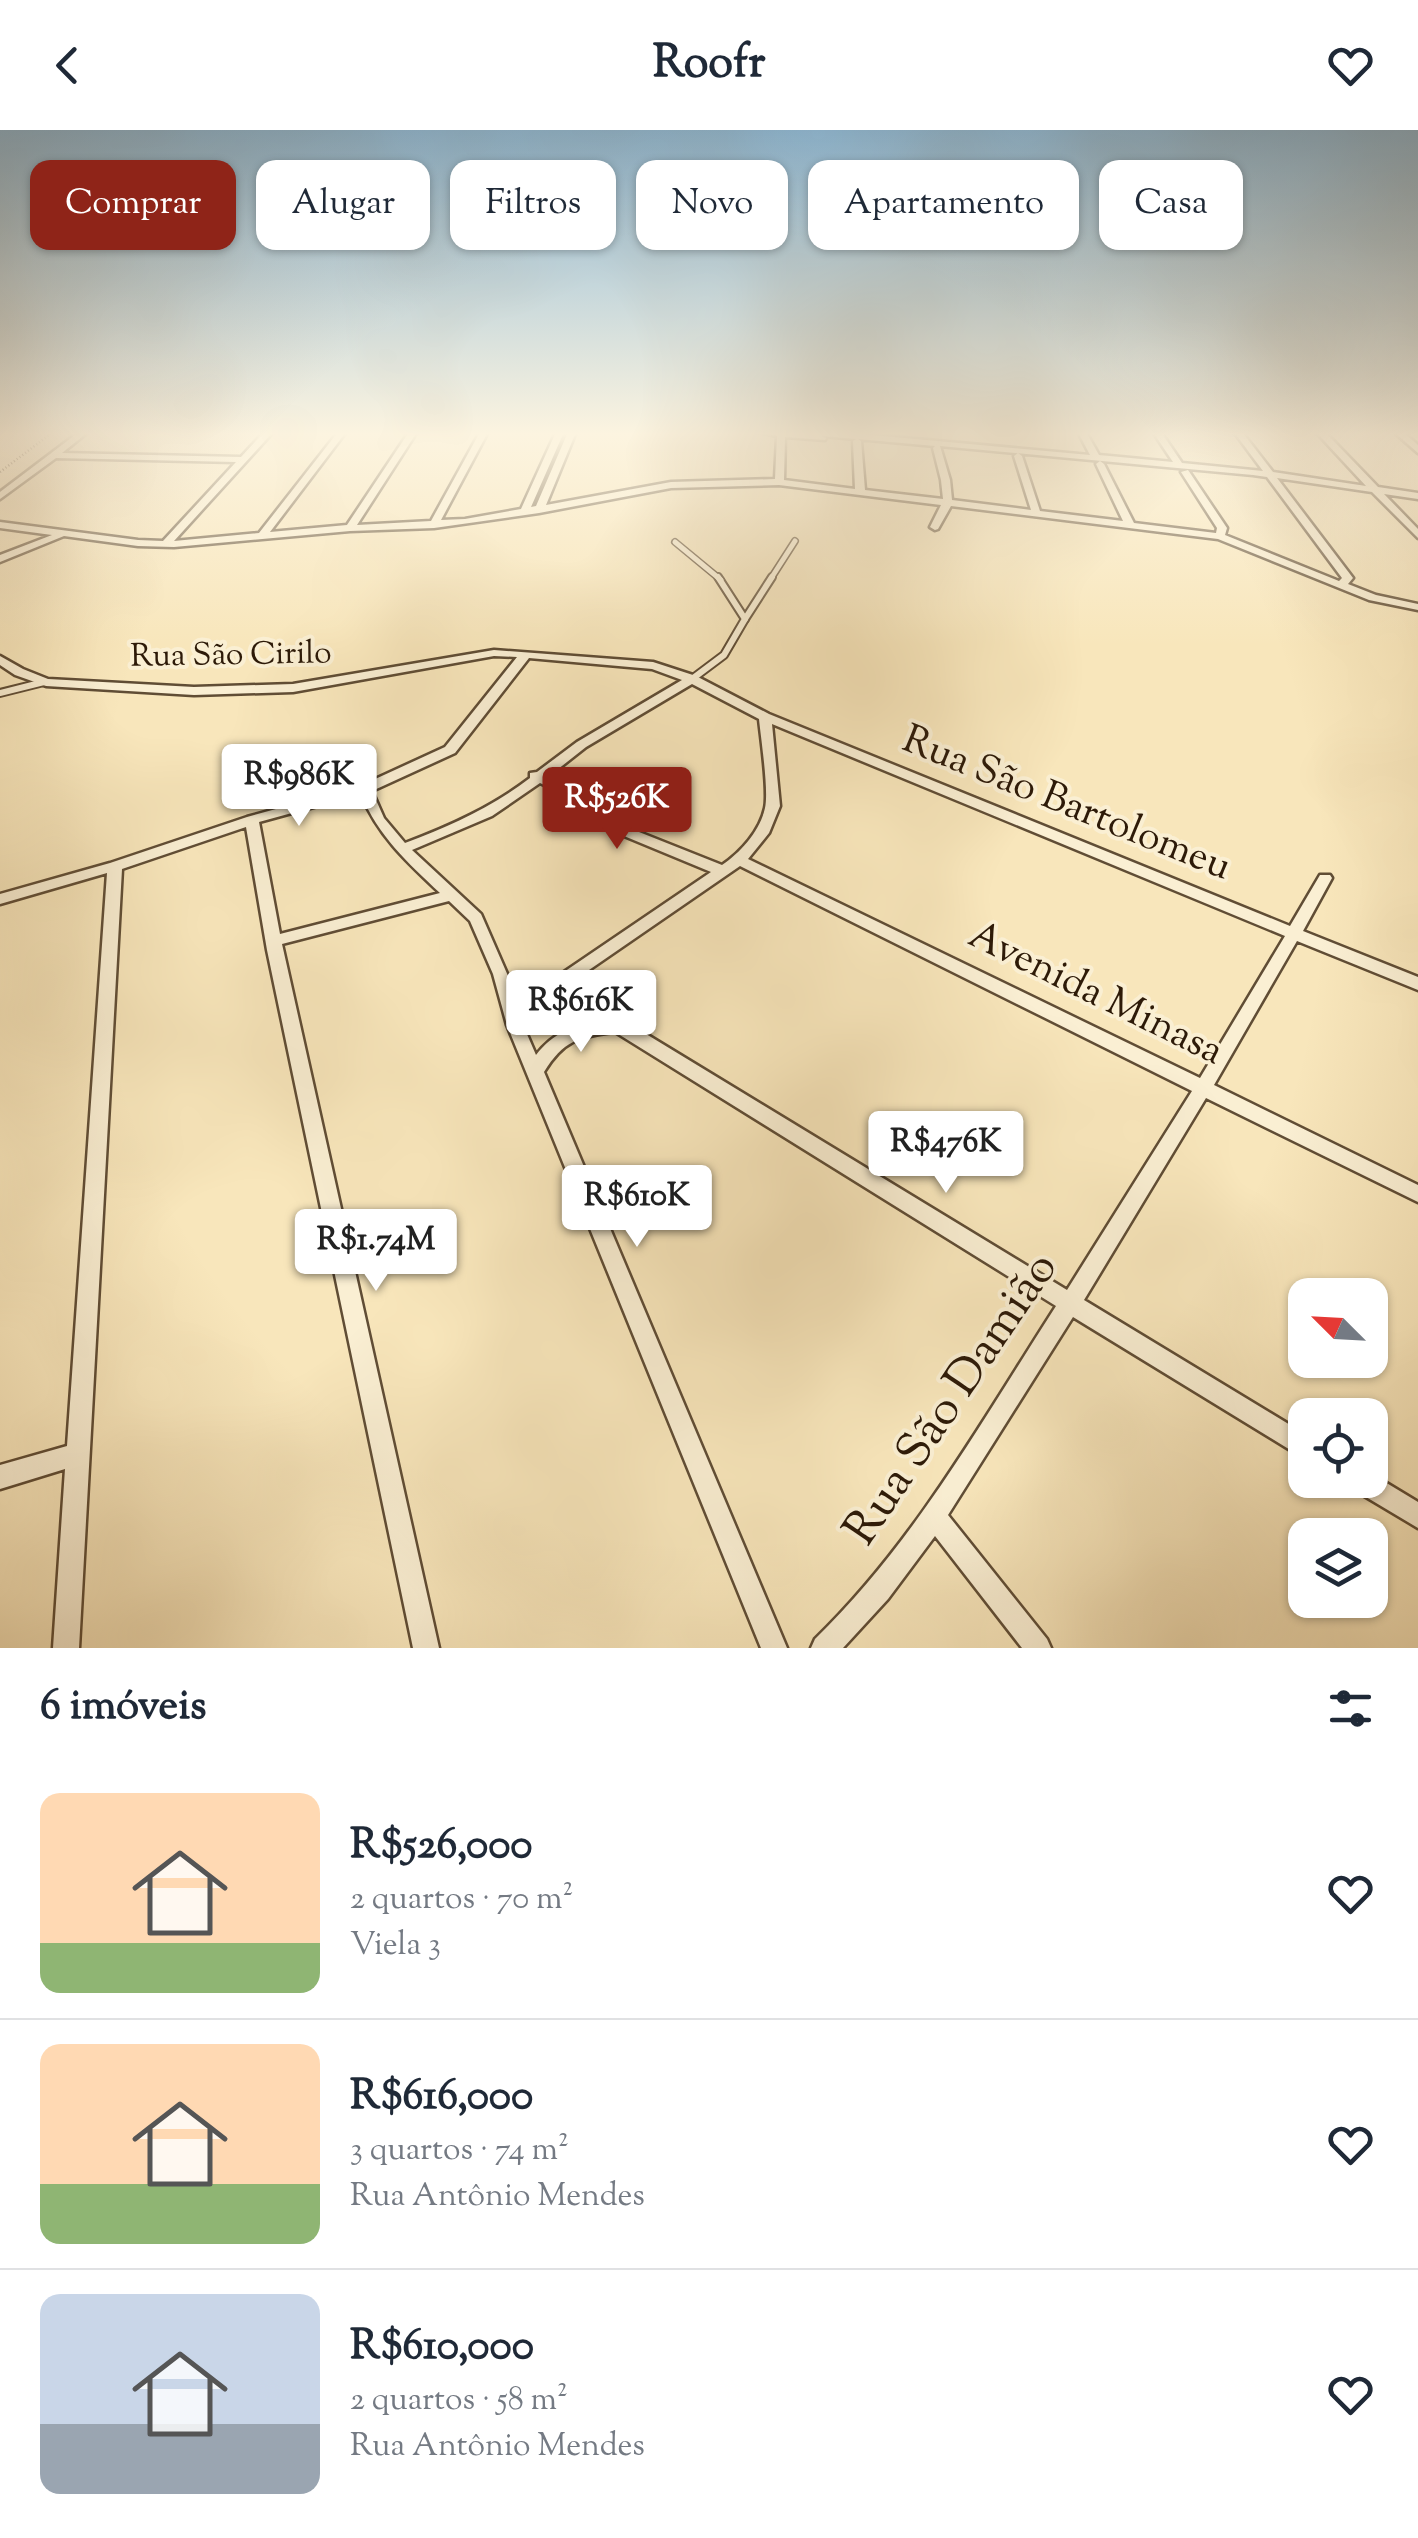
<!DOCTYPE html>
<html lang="pt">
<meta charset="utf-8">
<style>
body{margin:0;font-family:"Sorts Mill Goudy",serif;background:#f2f2f3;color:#1f2937;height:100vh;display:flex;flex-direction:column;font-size:38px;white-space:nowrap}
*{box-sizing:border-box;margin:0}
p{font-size:32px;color:#747a83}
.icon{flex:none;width:55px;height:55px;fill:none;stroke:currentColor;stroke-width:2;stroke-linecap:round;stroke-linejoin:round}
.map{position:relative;height:1518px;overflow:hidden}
.sheet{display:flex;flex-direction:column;background:#fff;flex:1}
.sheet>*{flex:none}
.hud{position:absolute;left:30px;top:30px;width:1360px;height:90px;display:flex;gap:20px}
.needle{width:65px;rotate:294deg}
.controls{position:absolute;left:1288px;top:1148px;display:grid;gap:20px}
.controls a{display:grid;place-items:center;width:100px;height:100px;border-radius:20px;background:#fff;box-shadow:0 2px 8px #0004;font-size:50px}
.price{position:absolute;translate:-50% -85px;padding:0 22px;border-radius:10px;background:#fff;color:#222;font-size:32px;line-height:65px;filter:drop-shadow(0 2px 5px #0008)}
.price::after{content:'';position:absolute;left:50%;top:60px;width:30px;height:22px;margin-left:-15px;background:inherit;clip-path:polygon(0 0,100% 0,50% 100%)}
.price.active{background:#8f2418;color:#fff}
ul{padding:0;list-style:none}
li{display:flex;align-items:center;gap:30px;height:250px;padding:0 40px}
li+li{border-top:2px solid #e0e1e3}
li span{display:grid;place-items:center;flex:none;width:280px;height:200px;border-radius:20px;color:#555}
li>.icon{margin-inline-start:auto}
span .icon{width:120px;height:120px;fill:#fffc;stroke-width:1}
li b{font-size:42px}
h2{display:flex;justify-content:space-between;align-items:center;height:120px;padding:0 40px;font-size:42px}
.tag{padding:0 35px;border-radius:20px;background:#fff;box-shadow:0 2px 8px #0004;font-size:35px;line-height:90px}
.tag.active{background:#8f2418;color:#fff}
header{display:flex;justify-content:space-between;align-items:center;height:130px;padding:0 40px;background:#fff;font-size:45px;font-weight:700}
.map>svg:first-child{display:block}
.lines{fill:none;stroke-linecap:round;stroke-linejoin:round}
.lane-far1-casing{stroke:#604d35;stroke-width:8}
.lane-casing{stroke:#604d35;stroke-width:10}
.street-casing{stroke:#604d35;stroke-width:5}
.path{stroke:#2d1a08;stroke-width:2.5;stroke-dasharray:1 2.5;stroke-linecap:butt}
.lane-far1{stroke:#faefd3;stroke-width:5}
.lane{stroke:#faefd3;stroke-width:6}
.street{fill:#faefd3;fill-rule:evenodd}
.labels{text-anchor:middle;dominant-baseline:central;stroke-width:8;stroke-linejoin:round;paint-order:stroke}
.far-street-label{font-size:32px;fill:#2d1a08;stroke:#faefd3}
.street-label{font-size:40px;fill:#2d1a08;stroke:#faefd3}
.near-street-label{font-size:48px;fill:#2d1a08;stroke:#faefd3}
</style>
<header><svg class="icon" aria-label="back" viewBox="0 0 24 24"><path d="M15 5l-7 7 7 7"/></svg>Roofr<svg class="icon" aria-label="heart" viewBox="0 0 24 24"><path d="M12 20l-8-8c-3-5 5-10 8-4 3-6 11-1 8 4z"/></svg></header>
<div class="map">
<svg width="1418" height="1518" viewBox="0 0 1418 1518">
<rect width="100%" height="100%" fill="#f8e6bb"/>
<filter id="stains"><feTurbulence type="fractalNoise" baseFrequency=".002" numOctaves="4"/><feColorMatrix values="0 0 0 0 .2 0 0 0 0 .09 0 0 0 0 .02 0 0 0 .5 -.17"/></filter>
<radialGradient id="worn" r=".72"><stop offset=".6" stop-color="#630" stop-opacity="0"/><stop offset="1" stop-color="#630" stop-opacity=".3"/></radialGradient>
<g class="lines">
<defs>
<g id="lane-far1">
<path d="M675,412L721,450"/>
<path d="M770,450L795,411"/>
</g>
<g id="lane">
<path d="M745,489L772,447"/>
<path d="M692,549L724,525L745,489L718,447"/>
<path d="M0,563L44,552"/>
</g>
<g id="street">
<path d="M79,302H88L62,323L241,327L264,302H273L174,411L259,403L338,302H346L270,402L347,395L409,302H417L357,395L431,391L480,302H488L441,390L465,389L521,379L556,302H564L531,377L536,376L568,302H576L546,375L671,352L775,349L777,306L759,302L810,304L807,302H840L1090,325L1078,302H1086L1099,325L1173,332L1153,302H1161L1182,333L1263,341L1234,302H1242L1273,342L1366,356L1316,302H1325L1378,357L1418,363V369L1384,364L1418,399V408L1372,362L1277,348L1353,448L1348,454L1376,465L1418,474V480L1369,470L1218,409L951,376L938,399L935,400L930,397L941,375L779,355L671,358L539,383L434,398L350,401L174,417L138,416L64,406L0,432V425L52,405L0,398V392L138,410L163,411L236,332L56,328L0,369V362ZM822,306L856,309L853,311L855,359L784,350L785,307L825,310L826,308ZM858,309L935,316L933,318L941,350L943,369L865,360L861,311ZM940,316L1253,345L1267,347L1342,448L1339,451L1225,405L1227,398L1188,340L1181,342L1217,398L1216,403L1134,393L1104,334L1100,331L1096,334L1123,391L1040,381L1022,326L1018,323L1014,326L1031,380L952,370L950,350Z"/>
<path d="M1394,302H1403L1418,315V323Z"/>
<path d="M494,520L653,532L696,546L769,584L1290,796L1320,745H1330L1332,748L1303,801L1418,847V860L1297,811L1214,955L1418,1055V1072L1206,968L1084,1170L1305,1304V1329L1073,1187L948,1385L1047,1509L1051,1518H1022L935,1406L888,1469L843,1518H811L815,1509C914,1413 982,1291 1056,1176L615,902C579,906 563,911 544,942L787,1518H761L507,895L493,844L470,791L449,771L282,814L439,1518H413L267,820L246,697L122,739L79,1518H53L65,1339L0,1359V1335L67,1316L107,743L0,774V764L110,733L247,687L360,656L445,617L517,527L494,526L293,562L194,565L46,556L15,545L0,535V526L23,539L48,549L194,557L293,554ZM529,528L652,539L682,550L577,612L537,642L530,643V648C492,677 450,696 405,713L384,688L372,661L455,623ZM692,554L759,589C761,609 769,661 765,678C760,701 741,722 722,735L634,700L605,673L548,647L586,617ZM772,594L1285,806L1200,948L748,729L769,703L780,676ZM540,653L595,679L624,706L711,742L558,846L512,855L481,784L412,720L492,686ZM361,664C378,706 408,733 440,763L280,804L259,692ZM740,736L1192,961L1067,1160L623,890L573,851ZM559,858L600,891C573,895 553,903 536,925L523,895L515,866Z"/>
<path d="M1370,1343L1418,1372V1398L1351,1358L1347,1350H1370Z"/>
</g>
</defs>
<use href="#lane-far1" class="lane-far1-casing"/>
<use href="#lane" class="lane-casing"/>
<use href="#street" class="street-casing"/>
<path class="path" d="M0,342L53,302"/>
<use href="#lane-far1" class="lane-far1"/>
<use href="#lane" class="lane"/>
<use href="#street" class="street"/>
</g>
<linearGradient id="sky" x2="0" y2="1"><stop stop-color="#8cb8d6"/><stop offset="0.59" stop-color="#fcf4e0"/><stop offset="1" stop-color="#fcf4e0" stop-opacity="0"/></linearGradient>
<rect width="1418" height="515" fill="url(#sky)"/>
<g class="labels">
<g class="far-street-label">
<text transform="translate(231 526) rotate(-1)">Rua São Cirilo</text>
</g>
<g class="street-label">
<text transform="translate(1066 675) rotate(22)">Rua São Bartolomeu</text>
<text transform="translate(1095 865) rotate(26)">Avenida Minasa</text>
</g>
<g class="near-street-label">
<text transform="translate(953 1270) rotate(-56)">Rua São Damião</text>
</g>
</g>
<rect width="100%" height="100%" filter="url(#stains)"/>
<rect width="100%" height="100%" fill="url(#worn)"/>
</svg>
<div class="controls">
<a><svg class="needle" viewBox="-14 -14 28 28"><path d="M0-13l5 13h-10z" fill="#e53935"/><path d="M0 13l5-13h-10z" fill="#747a83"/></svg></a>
<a><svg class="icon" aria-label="locate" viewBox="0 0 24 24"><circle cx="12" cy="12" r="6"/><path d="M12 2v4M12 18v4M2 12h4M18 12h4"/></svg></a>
<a><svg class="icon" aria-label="layers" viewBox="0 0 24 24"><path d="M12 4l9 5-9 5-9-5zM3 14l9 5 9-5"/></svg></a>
</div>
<b class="price" style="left:299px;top:699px">R$986K</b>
<b class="price active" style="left:617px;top:722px">R$526K</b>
<b class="price" style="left:581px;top:925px">R$616K</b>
<b class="price" style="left:946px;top:1066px">R$476K</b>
<b class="price" style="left:637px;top:1120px">R$610K</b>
<b class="price" style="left:376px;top:1164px">R$1.74M</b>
<div class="hud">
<a class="tag active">Comprar</a>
<a class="tag">Alugar</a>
<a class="tag">Filtros</a>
<a class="tag">Novo</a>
<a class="tag">Apartamento</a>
<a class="tag">Casa</a>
</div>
</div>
<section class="sheet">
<h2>6 imóveis<svg class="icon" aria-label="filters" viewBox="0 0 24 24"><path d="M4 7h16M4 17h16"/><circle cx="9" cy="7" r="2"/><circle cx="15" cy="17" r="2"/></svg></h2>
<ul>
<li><span style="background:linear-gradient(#ffd9b3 75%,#8fb573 0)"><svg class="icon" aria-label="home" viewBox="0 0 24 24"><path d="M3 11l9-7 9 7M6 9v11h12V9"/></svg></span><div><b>R$526,000</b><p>2 quartos · 70 m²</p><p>Viela 3</p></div><svg class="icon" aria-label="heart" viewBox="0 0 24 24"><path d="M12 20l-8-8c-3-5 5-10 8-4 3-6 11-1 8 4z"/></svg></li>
<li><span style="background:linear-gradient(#ffd9b3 70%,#8fb573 0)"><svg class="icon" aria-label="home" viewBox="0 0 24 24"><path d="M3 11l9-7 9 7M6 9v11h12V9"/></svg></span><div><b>R$616,000</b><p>3 quartos · 74 m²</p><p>Rua Antônio Mendes</p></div><svg class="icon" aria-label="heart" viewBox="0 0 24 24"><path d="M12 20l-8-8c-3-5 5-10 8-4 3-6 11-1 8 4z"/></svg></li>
<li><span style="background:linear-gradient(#c9d6e8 65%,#9aa5b1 0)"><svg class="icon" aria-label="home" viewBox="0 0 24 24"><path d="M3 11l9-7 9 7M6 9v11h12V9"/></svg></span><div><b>R$610,000</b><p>2 quartos · 58 m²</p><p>Rua Antônio Mendes</p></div><svg class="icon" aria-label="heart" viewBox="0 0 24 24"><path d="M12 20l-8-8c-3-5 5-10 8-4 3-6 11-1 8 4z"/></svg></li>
</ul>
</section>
